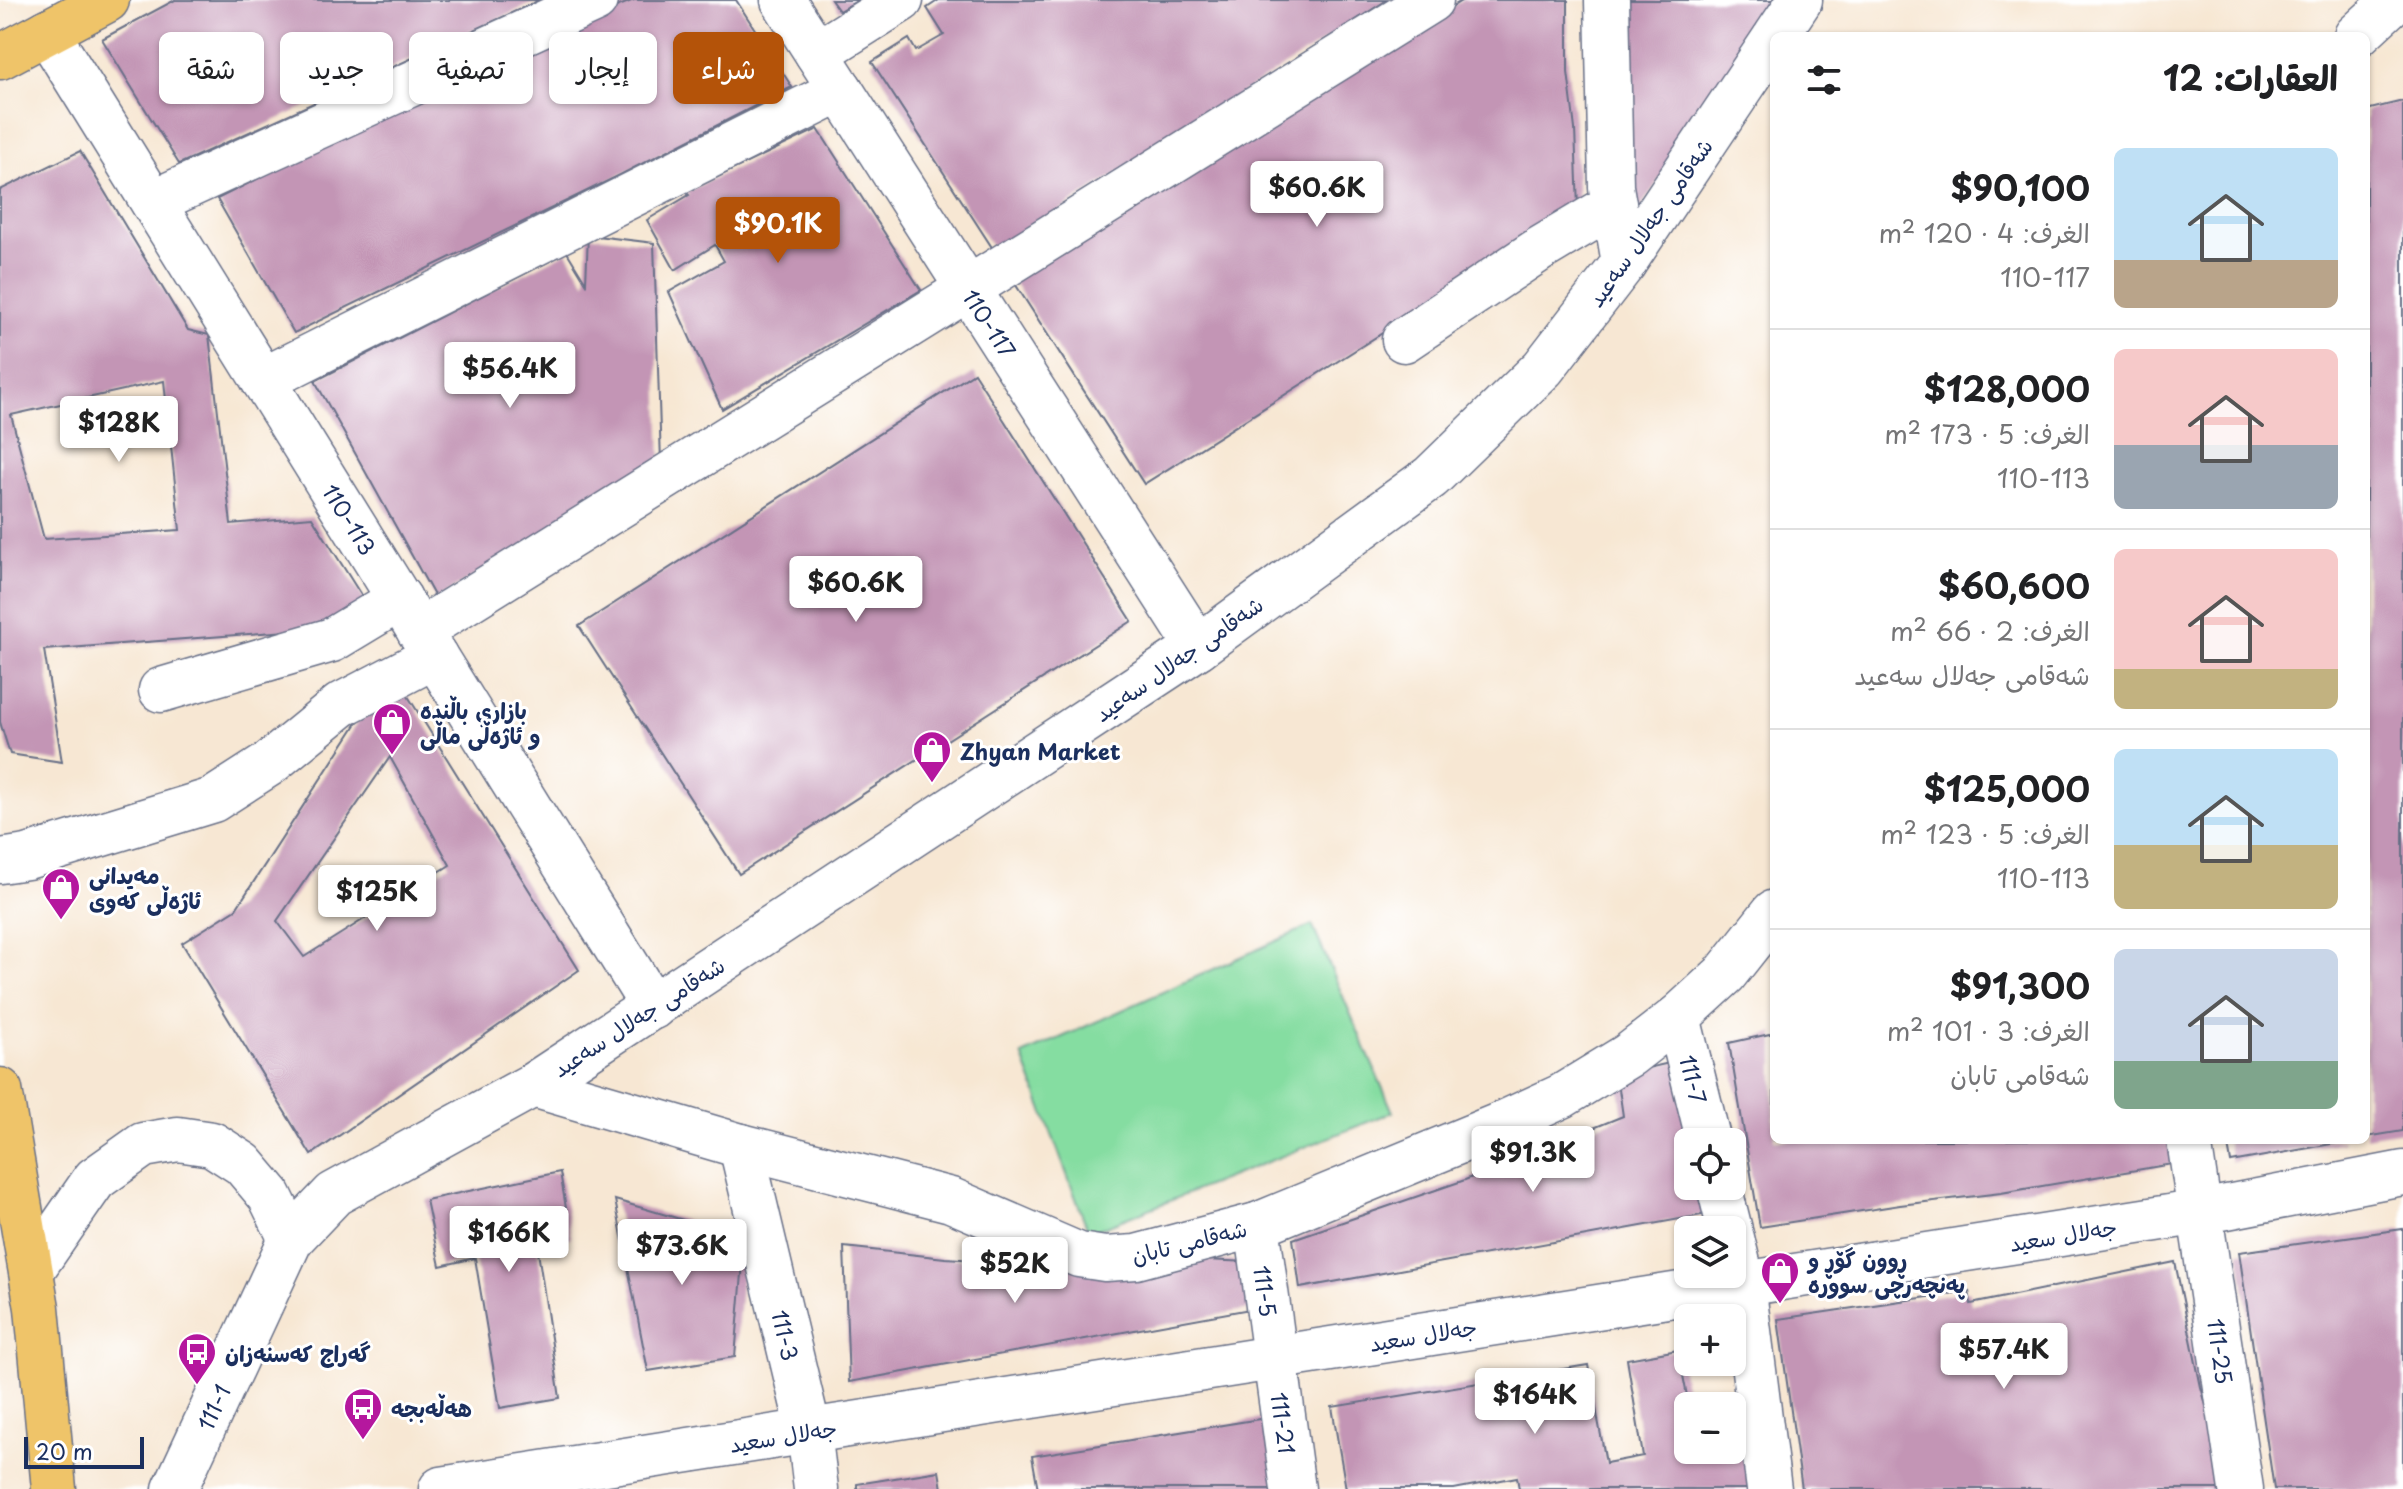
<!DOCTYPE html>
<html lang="ar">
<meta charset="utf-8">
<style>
body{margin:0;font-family:"Playpen Sans","Playpen Sans Arabic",sans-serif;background:#f2f2f2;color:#202124;direction:rtl;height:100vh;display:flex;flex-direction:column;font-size:30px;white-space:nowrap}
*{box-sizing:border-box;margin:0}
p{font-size:26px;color:#757577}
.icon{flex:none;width:44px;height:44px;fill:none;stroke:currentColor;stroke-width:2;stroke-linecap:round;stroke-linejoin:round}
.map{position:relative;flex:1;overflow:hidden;direction:ltr}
.side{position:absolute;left:1770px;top:32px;width:600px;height:1112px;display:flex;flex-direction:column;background:#fff;border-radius:12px;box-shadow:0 2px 6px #0004;direction:rtl}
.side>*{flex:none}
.hud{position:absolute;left:24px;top:32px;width:760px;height:72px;direction:rtl;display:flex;gap:16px}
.controls{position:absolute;left:1674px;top:1128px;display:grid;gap:16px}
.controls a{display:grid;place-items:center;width:72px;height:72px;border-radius:12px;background:#fff;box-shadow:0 2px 6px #0004;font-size:40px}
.scale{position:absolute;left:24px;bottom:20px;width:120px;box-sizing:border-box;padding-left:8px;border:4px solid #1b2f5e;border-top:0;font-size:22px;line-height:28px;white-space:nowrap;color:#1b2f5e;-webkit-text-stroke:6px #fff;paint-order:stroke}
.price{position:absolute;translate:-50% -68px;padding:0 18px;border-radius:8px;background:#fff;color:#222;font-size:26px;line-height:52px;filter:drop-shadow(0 2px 4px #0008)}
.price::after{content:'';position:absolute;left:50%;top:48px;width:24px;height:18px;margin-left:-12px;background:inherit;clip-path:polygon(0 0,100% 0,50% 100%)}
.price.active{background:#b45309;color:#fff}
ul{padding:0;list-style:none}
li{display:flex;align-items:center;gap:24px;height:200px;padding:0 32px}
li+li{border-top:2px solid #e0e0e0}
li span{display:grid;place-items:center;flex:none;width:224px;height:160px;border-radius:12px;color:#555}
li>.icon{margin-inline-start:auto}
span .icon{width:96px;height:96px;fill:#fffc;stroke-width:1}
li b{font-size:34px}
h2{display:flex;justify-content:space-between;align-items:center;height:96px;padding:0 32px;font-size:34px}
.chip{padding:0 28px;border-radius:12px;background:#fff;box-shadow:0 2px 6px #0004;font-size:28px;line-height:72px}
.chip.active{background:#b45309;color:#fff}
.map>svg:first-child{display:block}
.pitch{fill:#85dda1;stroke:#508680;stroke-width:2}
.building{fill:#c395b5;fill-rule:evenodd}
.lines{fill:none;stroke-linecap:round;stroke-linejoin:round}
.minor-casing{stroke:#686f87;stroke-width:47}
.major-casing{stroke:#686f87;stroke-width:47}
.minor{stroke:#fff;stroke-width:44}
.major{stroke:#efc469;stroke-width:44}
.labels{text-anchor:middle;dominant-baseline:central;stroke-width:6;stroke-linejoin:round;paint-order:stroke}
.street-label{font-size:22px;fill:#1b2f5e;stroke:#fff}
.poi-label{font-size:22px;font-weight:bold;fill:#1b2f5e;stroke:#fff;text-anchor:start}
</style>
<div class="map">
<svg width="2403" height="1489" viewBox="0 0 2403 1489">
<rect width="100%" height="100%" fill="#fff"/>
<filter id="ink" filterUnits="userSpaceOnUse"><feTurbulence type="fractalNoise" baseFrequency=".0125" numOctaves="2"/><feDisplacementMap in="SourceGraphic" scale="16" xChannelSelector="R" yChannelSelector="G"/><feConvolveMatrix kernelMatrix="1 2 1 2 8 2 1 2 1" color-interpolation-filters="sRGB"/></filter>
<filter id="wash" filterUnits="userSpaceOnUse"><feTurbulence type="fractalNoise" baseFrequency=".006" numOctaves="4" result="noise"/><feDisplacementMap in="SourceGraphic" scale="32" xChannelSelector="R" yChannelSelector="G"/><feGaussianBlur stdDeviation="1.8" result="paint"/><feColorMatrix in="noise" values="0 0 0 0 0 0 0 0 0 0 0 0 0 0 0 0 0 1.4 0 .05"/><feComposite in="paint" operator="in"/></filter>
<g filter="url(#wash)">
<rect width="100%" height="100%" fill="#f7e7d3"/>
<path class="pitch" d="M1312,925L1393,1112L1089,1233L1022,1055Z"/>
<g id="blocks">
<g class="building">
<path d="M175,0H540L179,164L102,39Z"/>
<path d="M634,0H736L792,87L620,175L294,333L217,199L550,33Z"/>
<path d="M831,0H859L839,11Z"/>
<path d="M939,0H1387L995,252L872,62L909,39L916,51L944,35L927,8Z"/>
<path d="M1463,0H1568V72L1575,129L1578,209L1144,484L1012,279Z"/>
<path d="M1620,0H1780L1636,214L1625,171Z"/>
<path d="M2403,101V1131L2366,1137V110Z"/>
<path d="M818,129L921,290L722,409L669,292L724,261L715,245L675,270L647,220L689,195L686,192Z"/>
<path d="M80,151L188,330L209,335L231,524L312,517L366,603L338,627L44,650L62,762L10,754L0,722V190ZM164,381L180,530L44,539L11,415Z"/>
<path d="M588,235L654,243L661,463L436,599L315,381L567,252L586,283Z"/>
<path d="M974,373L1132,621L739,874L579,626Z"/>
<path d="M406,693L579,970L311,1155L182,943L236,909L359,720ZM390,757L450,865L304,957L277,921Z"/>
<path d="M1774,1033V1140H2175L2178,1163L2001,1193L1900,1205L1760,1227L1729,1043Z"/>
<path d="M1687,1059L1688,1186H1708L1713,1213L1300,1288L1293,1239L1465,1180L1623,1116L1617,1075Z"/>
<path d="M2227,1140H2343V1142L2231,1162Z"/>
<path d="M560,1172L571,1238L537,1245L560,1398L500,1408L475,1258L440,1266L426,1200Z"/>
<path d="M615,1200L745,1238L735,1357L648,1371Z"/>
<path d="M2403,1229V1489H2274L2239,1252Z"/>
<path d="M844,1247L945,1258L1084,1267L1180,1259L1251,1262L1250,1309L849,1382Z"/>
<path d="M2175,1262L2201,1387L2218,1448L2224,1489H1802L1778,1319L1969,1291L1971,1304Z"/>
<path d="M1678,1350L1689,1406L1688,1450H1732V1406L1721,1404L1741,1401L1755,1489H1519L1517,1477L1454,1489H1346L1332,1407L1588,1365L1606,1463L1643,1456L1627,1359Z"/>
<path d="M1266,1418L1276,1489H1038L1032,1456Z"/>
<path d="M939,1471L942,1489H857V1484Z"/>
</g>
</g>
</g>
<g filter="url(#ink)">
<use href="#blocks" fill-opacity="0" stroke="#686f87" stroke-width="2"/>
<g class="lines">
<defs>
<g id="minor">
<path d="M783,0L1198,647"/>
<path d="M1607,0L1611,187L1624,263"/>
<path d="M47,32L653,1007"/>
<path d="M1776,36L1800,0"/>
<path d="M2356,36L2395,0"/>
<path d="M817,53L901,0"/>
<path d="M153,202L595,0"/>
<path d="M1404,340L1540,249L1614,205"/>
<path d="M263,380L841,90"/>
<path d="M419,631L1431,0"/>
<path d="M161,690L332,640L400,599"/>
<path d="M0,861L27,857L213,800L269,764L341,705L435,656"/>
<path d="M1678,1017L1709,1142"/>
<path d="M533,1085L741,1146L951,1200L1079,1255L1105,1259L1136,1257L1257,1225L1497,1126L1562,1096L1629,1055L1678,1017L1725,974L1774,912"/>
<path d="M2189,1140L2241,1489"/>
<path d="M741,1146L809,1431L816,1489"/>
<path d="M1719,1186L1730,1230"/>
<path d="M1257,1225L1293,1489"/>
<path d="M1732,1238L1743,1284L1769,1489"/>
<path d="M32,1270L95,1179L143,1145L178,1139L212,1144L243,1164L270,1196L291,1239"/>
<path d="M175,1489L291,1239L334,1194L533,1085L1198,647L1431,477L1543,368L1624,263L1774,39"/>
<path d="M441,1489L2201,1212L2403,1173"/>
</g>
<g id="major">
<path d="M0,57L107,0"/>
<path d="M0,1090L37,1308L54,1489"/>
</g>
</defs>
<use href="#minor" class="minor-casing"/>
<use href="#major" class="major-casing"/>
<use href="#minor" class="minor"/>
<use href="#major" class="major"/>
</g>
</g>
<defs>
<symbol id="shop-pin" viewBox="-11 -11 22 30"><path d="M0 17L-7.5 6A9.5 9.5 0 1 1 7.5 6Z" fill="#b5179e" stroke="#fff"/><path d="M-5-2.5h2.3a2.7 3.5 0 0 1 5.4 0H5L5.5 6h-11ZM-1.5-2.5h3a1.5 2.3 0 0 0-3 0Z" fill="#fff"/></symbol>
<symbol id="bus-pin" viewBox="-11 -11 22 30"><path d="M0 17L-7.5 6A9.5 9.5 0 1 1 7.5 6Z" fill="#b5179e" stroke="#fff"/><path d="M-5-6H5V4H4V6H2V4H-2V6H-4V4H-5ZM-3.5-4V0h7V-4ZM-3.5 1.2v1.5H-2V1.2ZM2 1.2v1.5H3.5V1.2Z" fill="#fff"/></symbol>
</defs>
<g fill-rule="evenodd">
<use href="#shop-pin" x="370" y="700" width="44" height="60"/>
<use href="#shop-pin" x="910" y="728" width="44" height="60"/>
<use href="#shop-pin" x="39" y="865" width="44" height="60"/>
<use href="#shop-pin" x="1758" y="1249" width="44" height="60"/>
<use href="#bus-pin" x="175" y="1330" width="44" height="60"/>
<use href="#bus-pin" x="341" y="1385" width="44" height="60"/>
</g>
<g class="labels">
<g class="street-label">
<text transform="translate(1649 222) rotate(-55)">شەقامی جەلال سەعید</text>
<text transform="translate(990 323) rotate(57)">110-117</text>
<text transform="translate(350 519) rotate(58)">110-113</text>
<text transform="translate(1178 658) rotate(-35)">شەقامی جەلال سەعید</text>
<text transform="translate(638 1016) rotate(-33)">شەقامی جەلال سەعید</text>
<text transform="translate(1694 1079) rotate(76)">111-7</text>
<text transform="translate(2063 1234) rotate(-9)">جه‌لال سعید</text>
<text transform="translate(1189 1241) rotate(-14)">شەقامی تابان</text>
<text transform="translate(1266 1291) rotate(82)">111-5</text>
<text transform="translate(1423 1334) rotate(-9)">جه‌لال سعید</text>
<text transform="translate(786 1335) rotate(77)">111-3</text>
<text transform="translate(2221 1351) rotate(82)">111-25</text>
<text transform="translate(213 1407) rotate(-65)">111-1</text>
<text transform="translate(1284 1423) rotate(82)">111-21</text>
<text transform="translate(783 1435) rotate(-9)">جه‌لال سعید</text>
</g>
<g class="poi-label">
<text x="420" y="709">بازاري باڵندە<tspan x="420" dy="25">و ئاژەڵی ماڵی</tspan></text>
<text x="960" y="750">Zhyan Market</text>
<text x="89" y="874">مەیدانی<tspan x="89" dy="25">ئاژەڵی کەوی</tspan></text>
<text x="1808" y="1258">ڕوون گۆڕ و<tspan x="1808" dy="25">پەنچەرچی سوورە</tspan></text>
<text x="225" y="1352">گەراج کەسنەزان</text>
<text x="391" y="1407">هەڵەبجە</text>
</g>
</g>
</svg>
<div class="controls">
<a><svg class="icon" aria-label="locate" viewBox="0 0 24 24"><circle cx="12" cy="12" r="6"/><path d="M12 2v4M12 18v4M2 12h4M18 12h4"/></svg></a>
<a><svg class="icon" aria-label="layers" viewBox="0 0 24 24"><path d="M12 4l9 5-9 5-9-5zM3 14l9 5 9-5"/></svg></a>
<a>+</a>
<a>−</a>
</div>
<div class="scale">20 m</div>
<b class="price" style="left:1317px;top:229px">$60.6K</b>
<b class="price active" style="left:778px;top:265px">$90.1K</b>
<b class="price" style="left:510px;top:410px">$56.4K</b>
<b class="price" style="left:119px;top:464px">$128K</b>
<b class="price" style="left:856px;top:624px">$60.6K</b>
<b class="price" style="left:377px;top:933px">$125K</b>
<b class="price" style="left:1533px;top:1194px">$91.3K</b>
<b class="price" style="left:509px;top:1274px">$166K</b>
<b class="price" style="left:682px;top:1287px">$73.6K</b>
<b class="price" style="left:1015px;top:1305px">$52K</b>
<b class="price" style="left:2004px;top:1391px">$57.4K</b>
<b class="price" style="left:1535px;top:1436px">$164K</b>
<div class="hud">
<a class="chip active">شراء</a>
<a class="chip">إيجار</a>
<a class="chip">تصفية</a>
<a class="chip">جديد</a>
<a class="chip">شقة</a>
</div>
<section class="side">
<h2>العقارات: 12<svg class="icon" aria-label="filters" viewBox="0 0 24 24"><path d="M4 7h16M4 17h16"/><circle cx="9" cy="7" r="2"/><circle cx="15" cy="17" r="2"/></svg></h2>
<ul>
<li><span style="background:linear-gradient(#bfe0f5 70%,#b9a48a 0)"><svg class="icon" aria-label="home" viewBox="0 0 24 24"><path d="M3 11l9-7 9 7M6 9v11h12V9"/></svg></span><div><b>$90,100</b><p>الغرف: 4 · 120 m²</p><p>110-117</p></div></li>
<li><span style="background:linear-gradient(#f6c9c9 60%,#9aa5b1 0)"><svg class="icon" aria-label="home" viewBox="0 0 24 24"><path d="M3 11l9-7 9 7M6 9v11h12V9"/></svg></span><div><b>$128,000</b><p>الغرف: 5 · 173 m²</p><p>110-113</p></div></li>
<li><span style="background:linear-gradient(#f6c9c9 75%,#c2b280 0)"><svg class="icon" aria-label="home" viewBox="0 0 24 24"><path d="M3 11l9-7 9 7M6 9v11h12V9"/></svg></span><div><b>$60,600</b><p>الغرف: 2 · 66 m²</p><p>شەقامی جەلال سەعید</p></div></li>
<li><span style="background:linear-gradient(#bfe0f5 60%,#c2b280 0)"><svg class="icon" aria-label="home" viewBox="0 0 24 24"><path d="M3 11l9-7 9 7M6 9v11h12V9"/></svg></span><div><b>$125,000</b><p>الغرف: 5 · 123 m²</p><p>110-113</p></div></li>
<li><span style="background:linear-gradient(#c9d6e8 70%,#7fa58c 0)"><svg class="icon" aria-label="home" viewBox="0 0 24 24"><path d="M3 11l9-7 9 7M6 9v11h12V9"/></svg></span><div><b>$91,300</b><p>الغرف: 3 · 101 m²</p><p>شەقامی تابان</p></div></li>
</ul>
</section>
</div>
